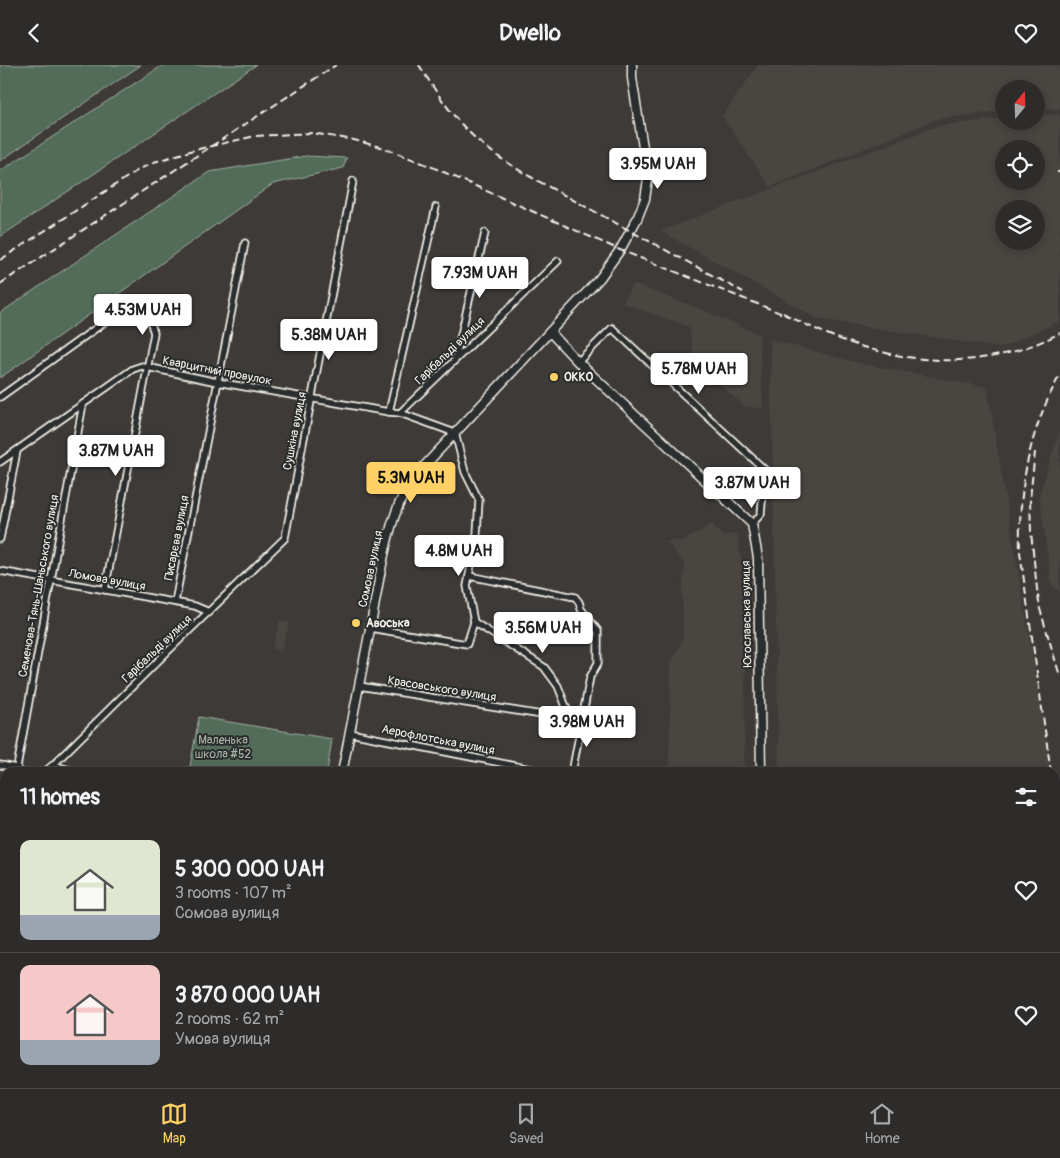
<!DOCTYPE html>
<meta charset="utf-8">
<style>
body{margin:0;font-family:Pangolin,sans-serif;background:#363432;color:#f1f3f6;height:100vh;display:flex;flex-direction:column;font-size:19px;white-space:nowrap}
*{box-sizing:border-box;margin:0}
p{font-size:16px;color:#a7a7a8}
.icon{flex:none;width:28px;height:28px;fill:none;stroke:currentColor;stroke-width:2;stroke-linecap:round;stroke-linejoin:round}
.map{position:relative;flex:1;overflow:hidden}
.details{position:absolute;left:0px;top:702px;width:1060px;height:321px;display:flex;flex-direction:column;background:#2e2c2a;border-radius:15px 15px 0 0;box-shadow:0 2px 8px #0003,0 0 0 1px #494847}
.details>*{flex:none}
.needle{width:32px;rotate:19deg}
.tools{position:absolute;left:995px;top:15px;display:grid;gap:10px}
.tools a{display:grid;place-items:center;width:50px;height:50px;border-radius:50%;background:#2e2c2a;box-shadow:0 2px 8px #0003,0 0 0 1px #494847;font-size:25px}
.price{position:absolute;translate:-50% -42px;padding:0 11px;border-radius:5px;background:#fff;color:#222;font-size:16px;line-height:32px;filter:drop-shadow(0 1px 2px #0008)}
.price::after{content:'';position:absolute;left:50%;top:30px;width:15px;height:11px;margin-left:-8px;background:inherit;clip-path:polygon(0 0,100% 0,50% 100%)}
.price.selected{background:#ffd166;color:#111}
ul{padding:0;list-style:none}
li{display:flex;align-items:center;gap:15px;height:125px;padding:0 20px}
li+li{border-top:1px solid #494847}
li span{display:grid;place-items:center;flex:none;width:140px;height:100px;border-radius:10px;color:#555}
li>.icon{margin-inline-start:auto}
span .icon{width:60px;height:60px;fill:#fffc;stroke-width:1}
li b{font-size:21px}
h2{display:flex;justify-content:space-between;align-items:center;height:60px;padding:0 20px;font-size:21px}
header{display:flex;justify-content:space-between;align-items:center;height:65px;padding:0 20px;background:#2e2c2a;font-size:22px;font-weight:700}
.dock{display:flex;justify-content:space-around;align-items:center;height:70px;border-top:1px solid #494847;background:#2e2c2a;font-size:14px;color:#a7a7a8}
.dock a{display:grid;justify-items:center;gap:2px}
.dock .selected{color:#ffd166}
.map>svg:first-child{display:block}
.built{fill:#4a443f;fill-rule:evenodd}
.green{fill:#526c5a;stroke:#a3aea1}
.water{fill:#4a686b;stroke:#8e9f9d}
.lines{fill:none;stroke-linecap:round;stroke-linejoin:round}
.street-casing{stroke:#f4f1e8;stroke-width:9}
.secondary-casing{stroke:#f4f1e8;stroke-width:11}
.street{stroke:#2a2d2e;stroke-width:5.5}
.secondary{stroke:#2a2d2e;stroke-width:8}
.rail{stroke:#f4f1e8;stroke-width:2;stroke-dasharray:8 4;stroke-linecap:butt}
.poi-dot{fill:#ffd166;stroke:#2a2d2e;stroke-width:2}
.labels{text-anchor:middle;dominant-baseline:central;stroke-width:4;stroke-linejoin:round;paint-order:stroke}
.street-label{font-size:12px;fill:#f4f1e8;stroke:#2a2d2e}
.poi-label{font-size:12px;font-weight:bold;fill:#f4f1e8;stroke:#2a2d2e;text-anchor:start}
.park-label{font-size:12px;fill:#abb5a8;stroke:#2a2d2e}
</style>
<header><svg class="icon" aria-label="back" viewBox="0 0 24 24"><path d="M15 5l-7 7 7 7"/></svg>Dwello<svg class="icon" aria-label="heart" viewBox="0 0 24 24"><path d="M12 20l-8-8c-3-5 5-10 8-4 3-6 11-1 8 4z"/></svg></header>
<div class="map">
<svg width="1060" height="1023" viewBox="0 0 1060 1023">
<rect width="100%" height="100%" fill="#3d3a38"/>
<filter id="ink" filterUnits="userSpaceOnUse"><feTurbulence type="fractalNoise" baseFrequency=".02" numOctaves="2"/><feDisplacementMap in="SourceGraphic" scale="10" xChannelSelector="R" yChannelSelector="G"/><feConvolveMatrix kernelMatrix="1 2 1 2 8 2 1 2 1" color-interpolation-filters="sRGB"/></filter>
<g filter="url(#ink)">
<g class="built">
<path d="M758,0H1060V44H1036V24H1004V46L938,54L770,122L722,51Z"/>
<path d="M1036,49L1060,50V256L1001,283L818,254L660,166L937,61L1004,53V56H1036ZM1004,84H1036V116H1004ZM1004,144H1036V176H1004Z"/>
<path d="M633,219L698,243L759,269L763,344L744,341L695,298L689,262L622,238Z"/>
<path d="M770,274L858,298L987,322L1052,707H779Z"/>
<path d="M1060,364V527L1052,521L1039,430Z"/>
<path d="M712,459L723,471L737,468L746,525L744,707H672L669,693L671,597L683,573L682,527L685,500L666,476L685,475Z"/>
<path d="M280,555L290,558L281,587L272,584Z"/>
<path d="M1055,729L1060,776V1023H870L869,1019H1055Z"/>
</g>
<g class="green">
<path d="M0,0H141L0,96Z"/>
<path d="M163,0H256L0,172V106Z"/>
<path d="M306,91L347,93L343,103L273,119L0,313V248L209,107Z"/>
<path d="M199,652L332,674L327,707H189Z"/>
<path d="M518,1019H757V1023H517Z"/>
</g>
<path class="water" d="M686,1019H750L751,1023H686Z"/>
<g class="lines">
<defs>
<g id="street">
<path d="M455,295L485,168"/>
<path d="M578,297L612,263L765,405L761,449L752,459"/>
<path d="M0,332L134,236L141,238L148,250L154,268L105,525"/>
<path d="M389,347L436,142"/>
<path d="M400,348L558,196"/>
<path d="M0,397L133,304L142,301L217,317L389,347L400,348L455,368L465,407L479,435L477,469L467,521L474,557L467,579L370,563"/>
<path d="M0,474L17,386"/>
<path d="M0,506L195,541L209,547"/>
<path d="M469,511L575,532L579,537L581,544L598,566V598L590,612L572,708"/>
<path d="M175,537L245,178"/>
<path d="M474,557L544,602L558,621L571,655"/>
<path d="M359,621L580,656"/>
<path d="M350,668L551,708"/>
<path d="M0,700L16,703L22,708"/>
<path d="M53,700L79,708"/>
<path d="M16,708L83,339"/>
<path d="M43,708L53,700L167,587L285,473L353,116"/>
<path d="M0,801L5,772"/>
<path d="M0,939L5,907"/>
<path d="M67,1023V1019"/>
<path d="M510,1023L511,1019"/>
</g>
<g id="secondary">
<path d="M550,267L578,297L752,459L758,493L761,708"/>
<path d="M342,708C352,656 362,605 372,554C380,511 388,447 414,412L600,213L620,185L637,154L645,134L648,114L632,13V0"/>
<path d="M0,904L5,905"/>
<path d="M557,1019L571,1023"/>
<path d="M770,1019V1023"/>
</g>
</defs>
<use href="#street" class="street-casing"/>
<use href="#secondary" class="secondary-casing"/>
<use href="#street" class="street"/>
<use href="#secondary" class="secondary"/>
<g class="rail">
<path d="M419,0C433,22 448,46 467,65C485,84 507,98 529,111L743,227"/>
<path d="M1057,107H1060"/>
<path d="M0,195L138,105L154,97L190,86L255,71L312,68L354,75L384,83L430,101L620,185L788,251"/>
<path d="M0,219L336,0"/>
<path d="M783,248C870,295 968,316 1060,268"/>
<path d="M1035,387L1030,434L1031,467L1037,524L1040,544L1060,611"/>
<path d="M1051,708L1020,487C1018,425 1029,365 1060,310"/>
<path d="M1055,737L1060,772"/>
</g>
</g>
</g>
<g class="poi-dot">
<circle cx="554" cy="312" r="5"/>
<circle cx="356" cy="558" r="5"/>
</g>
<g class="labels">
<g class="street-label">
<text transform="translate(450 286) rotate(-44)">Гарібальді вулиця</text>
<text transform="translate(217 306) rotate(11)">Кварцитний провулок</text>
<text transform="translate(295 366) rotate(-79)">Сушкіна вулиця</text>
<text transform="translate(177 473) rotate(-79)">Писарєва вулиця</text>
<text transform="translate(371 504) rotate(-78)">Сомова вулиця</text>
<text transform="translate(107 515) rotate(10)">Ломова вулиця</text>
<text transform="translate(39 521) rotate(-80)">Семенова-Тянь-Шаньського вулиця</text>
<text transform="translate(747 549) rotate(-91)">Югославська вулиця</text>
<text transform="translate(157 584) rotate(-44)">Гарібальді вулиця</text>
<text transform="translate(442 624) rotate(9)">Красовського вулиця</text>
<text transform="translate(438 675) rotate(11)">Аерофлотська вулиця</text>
</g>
<g class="poi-label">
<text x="564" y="312">ОККО</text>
<text x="366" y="558">Авоська</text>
</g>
<g class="park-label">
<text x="223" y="675">Маленька<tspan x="223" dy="14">школа #52</tspan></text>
</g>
</g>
</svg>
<div class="tools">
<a><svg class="needle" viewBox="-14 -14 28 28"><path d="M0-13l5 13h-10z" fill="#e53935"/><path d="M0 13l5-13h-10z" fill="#a7a7a8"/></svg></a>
<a><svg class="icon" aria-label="locate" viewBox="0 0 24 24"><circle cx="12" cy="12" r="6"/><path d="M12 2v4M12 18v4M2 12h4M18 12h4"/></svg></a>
<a><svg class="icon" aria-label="layers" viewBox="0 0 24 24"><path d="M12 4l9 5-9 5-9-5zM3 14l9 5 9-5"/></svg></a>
</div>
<b class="price" style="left:658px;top:125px">3.95M UAH</b>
<b class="price" style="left:480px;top:234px">7.93M UAH</b>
<b class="price" style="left:143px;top:271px">4.53M UAH</b>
<b class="price" style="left:329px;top:296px">5.38M UAH</b>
<b class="price" style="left:699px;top:330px">5.78M UAH</b>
<b class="price" style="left:116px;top:412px">3.87M UAH</b>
<b class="price selected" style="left:411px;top:439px">5.3M UAH</b>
<b class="price" style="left:752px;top:444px">3.87M UAH</b>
<b class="price" style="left:459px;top:512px">4.8M UAH</b>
<b class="price" style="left:543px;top:589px">3.56M UAH</b>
<b class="price" style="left:587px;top:683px">3.98M UAH</b>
<section class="details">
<h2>11 homes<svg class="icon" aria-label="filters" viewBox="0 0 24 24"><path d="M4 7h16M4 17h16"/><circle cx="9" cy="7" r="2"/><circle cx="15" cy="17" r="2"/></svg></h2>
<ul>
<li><span style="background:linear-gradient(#dfe7d0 75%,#9aa5b1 0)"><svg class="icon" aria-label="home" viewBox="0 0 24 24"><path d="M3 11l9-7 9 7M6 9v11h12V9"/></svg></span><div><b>5 300 000 UAH</b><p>3 rooms · 107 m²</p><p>Сомова вулиця</p></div><svg class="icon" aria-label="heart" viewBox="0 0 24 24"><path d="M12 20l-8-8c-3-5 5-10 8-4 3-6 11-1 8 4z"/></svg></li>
<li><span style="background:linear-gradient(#f6c9c9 75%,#9aa5b1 0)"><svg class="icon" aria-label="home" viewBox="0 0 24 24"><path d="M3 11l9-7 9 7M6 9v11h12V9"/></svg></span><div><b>3 870 000 UAH</b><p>2 rooms · 62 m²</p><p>Умова вулиця</p></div><svg class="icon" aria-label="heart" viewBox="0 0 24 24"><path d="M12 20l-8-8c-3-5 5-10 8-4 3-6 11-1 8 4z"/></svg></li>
</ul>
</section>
</div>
<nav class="dock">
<a class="selected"><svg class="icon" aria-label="map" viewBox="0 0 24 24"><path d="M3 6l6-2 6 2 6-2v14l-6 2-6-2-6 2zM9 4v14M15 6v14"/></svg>Map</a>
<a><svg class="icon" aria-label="saved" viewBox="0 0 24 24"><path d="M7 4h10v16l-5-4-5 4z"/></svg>Saved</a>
<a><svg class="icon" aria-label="home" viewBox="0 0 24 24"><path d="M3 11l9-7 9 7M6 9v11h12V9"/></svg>Home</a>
</nav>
